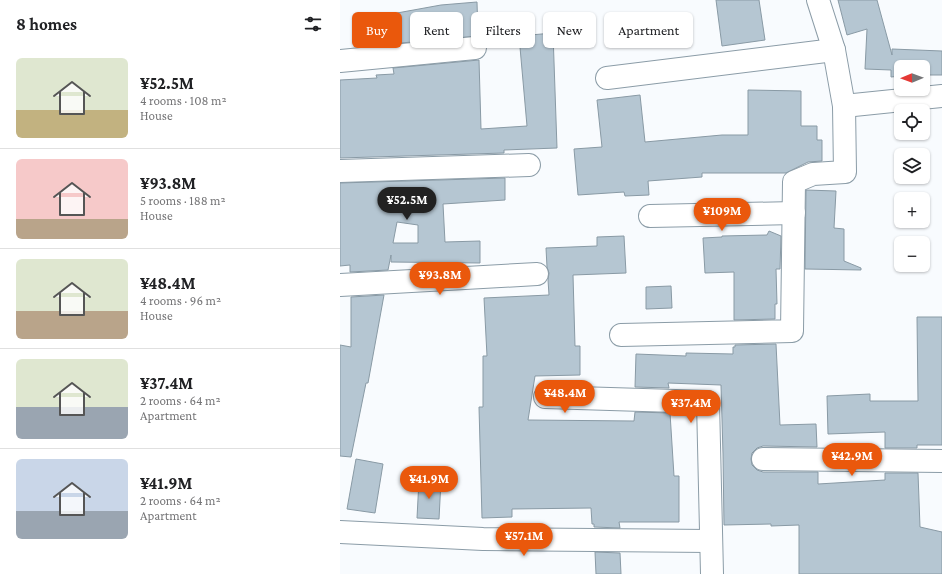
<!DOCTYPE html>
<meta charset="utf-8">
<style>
body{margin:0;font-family:"Crimson Pro",serif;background:#f2f2f2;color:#202124;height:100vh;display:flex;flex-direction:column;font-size:15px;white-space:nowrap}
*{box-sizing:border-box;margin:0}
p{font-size:13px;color:#757577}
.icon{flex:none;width:22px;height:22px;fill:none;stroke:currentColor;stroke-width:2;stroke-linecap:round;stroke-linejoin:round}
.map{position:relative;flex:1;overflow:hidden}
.side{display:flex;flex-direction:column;background:#fff;width:340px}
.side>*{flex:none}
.top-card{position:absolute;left:12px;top:12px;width:380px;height:36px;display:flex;gap:8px}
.needle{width:26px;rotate:269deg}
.tools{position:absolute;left:554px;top:60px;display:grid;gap:8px}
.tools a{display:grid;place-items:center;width:36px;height:36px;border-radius:6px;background:#fff;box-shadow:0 1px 3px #0004;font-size:20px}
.price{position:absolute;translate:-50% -34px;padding:0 9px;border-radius:14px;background:#ea580c;color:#fff;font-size:13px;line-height:26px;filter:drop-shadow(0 1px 2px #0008)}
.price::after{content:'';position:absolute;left:50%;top:24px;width:12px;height:9px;margin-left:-6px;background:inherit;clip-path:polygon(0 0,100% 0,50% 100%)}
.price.selected{background:#222;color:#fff}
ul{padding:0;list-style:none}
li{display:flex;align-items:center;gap:12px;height:100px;padding:0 16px}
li+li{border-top:1px solid #e0e0e0}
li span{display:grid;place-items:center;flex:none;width:112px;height:80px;border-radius:6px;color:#555}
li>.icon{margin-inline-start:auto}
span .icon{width:48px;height:48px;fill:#fffc;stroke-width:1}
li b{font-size:17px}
h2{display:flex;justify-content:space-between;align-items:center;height:48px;padding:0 16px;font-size:17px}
.chip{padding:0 14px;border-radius:6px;background:#fff;box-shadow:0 1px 3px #0004;font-size:14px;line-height:36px}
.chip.selected{background:#ea580c;color:#fff}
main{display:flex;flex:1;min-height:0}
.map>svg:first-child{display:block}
.building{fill:#b5c6d2;stroke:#899aa5;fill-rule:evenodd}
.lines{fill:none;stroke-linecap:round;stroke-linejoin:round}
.street-casing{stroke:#8b9ca7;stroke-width:24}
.street{stroke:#fff;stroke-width:22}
</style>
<main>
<section class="side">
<h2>8 homes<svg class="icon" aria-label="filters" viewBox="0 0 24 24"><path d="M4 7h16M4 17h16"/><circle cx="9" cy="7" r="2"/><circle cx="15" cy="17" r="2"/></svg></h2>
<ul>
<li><span style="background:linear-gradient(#dfe7d0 65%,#c2b280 0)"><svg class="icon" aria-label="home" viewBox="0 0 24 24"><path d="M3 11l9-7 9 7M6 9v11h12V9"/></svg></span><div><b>¥52.5M</b><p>4 rooms · 108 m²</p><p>House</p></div></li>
<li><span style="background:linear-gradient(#f6c9c9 75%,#b9a48a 0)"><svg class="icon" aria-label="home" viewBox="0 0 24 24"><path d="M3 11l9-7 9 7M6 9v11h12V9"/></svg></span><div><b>¥93.8M</b><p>5 rooms · 188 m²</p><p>House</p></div></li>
<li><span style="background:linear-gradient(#dfe7d0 65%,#b9a48a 0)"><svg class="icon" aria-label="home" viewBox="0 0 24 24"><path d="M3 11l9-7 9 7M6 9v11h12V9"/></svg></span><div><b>¥48.4M</b><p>4 rooms · 96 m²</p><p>House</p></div></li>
<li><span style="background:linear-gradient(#dfe7d0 60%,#9aa5b1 0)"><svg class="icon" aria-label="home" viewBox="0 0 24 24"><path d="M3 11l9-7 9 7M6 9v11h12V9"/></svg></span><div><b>¥37.4M</b><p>2 rooms · 64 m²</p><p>Apartment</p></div></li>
<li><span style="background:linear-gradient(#c9d6e8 65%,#9aa5b1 0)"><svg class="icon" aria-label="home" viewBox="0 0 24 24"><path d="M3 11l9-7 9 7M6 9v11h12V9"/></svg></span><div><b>¥41.9M</b><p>2 rooms · 64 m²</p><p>Apartment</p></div></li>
</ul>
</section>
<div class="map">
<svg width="602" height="574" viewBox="0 0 602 574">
<rect width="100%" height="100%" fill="#f8fbfe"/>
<g class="building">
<path d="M376,0H419L425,40L382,46Z"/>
<path d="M498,0H537L552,55V49L602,51V75H583V67H561V76L551,77V70L525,69L527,29L507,35Z"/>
<path d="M137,2L138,36L50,44L46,15L101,5Z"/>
<path d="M213,33L217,148L164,150V153L0,158V80L37,78L36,75L54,74L53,68L139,60L141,129L187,126L179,36Z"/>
<path d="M408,90L461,91V126H477V140H482V161L468,162L446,173H362V177L308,181L309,195L285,196L284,192L238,195L234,149L262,147L257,100L300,95L305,142L382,135H408Z"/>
<path d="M165,178V200L103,204L105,242L140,241V263L51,262V255L48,270L10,272V265L0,266V183ZM57,222L78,225V243H53Z"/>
<path d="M466,190L496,191L494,228L504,229V261L521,268V270L465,269Z"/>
<path d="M429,231L441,236L440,269H436L437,304H435V319L394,320V272L365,273L363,238L382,237V236L427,235Z"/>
<path d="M284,236L286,273L233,275L235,346H240V375L195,376L188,420L294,421L295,412L330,413L334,476H339V522H279L280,528L254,527V524H252L251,508L172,509V517L142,518L139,407H143V356H147L144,298L209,295L208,280L209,273L207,267L206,248L257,246V237Z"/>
<path d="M331,286L332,308L306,309V287Z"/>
<path d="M44,295L28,383H26L11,457L0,456V345L11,347V297Z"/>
<path d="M577,317H602V445H577V448H545V432L488,434L487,396L530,394V401H578Z"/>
<path d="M436,344L440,425L476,424L477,447L423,446L417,448L412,453L411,459L412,465L417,470L423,472H478V484L545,480V473H578L580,527L602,532V574H459V525L431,526V524L384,525L383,454L381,385L328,383L329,388L295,387L296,354L346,356V353L393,354V347H395V345Z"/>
<path d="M16,459L43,464L35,513L7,509Z"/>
<path d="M79,480L101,481L99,519L77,518Z"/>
<path d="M255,552L280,553L281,574H256Z"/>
</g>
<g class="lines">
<defs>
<g id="street">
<path d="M0,61L135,48"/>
<path d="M267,78L494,50"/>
<path d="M504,106L602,96"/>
<path d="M0,171L189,165"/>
<path d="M310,216L454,213"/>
<path d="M0,285L197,274"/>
<path d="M281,335L452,331L454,182L473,174L505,172L504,106L494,50L478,0"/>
<path d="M205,397L368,402L372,574"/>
<path d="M423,459L602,461"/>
<path d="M0,532L143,539L370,541"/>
</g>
</defs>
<use href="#street" class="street-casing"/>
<use href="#street" class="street"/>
</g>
</svg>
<div class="tools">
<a><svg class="needle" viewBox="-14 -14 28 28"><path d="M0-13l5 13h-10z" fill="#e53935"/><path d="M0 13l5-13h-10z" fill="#757577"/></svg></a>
<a><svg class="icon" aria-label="locate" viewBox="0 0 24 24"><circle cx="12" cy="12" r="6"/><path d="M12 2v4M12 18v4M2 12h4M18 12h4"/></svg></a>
<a><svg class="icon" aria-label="layers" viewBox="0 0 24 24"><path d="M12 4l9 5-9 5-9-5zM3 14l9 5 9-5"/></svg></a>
<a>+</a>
<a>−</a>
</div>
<b class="price selected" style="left:67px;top:221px">¥52.5M</b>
<b class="price" style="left:382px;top:232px">¥109M</b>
<b class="price" style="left:100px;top:296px">¥93.8M</b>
<b class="price" style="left:225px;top:414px">¥48.4M</b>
<b class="price" style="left:351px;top:424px">¥37.4M</b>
<b class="price" style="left:512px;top:477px">¥42.9M</b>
<b class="price" style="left:89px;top:500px">¥41.9M</b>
<b class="price" style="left:184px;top:557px">¥57.1M</b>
<div class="top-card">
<a class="chip selected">Buy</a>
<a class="chip">Rent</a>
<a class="chip">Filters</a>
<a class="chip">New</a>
<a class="chip">Apartment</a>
</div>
</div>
</main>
